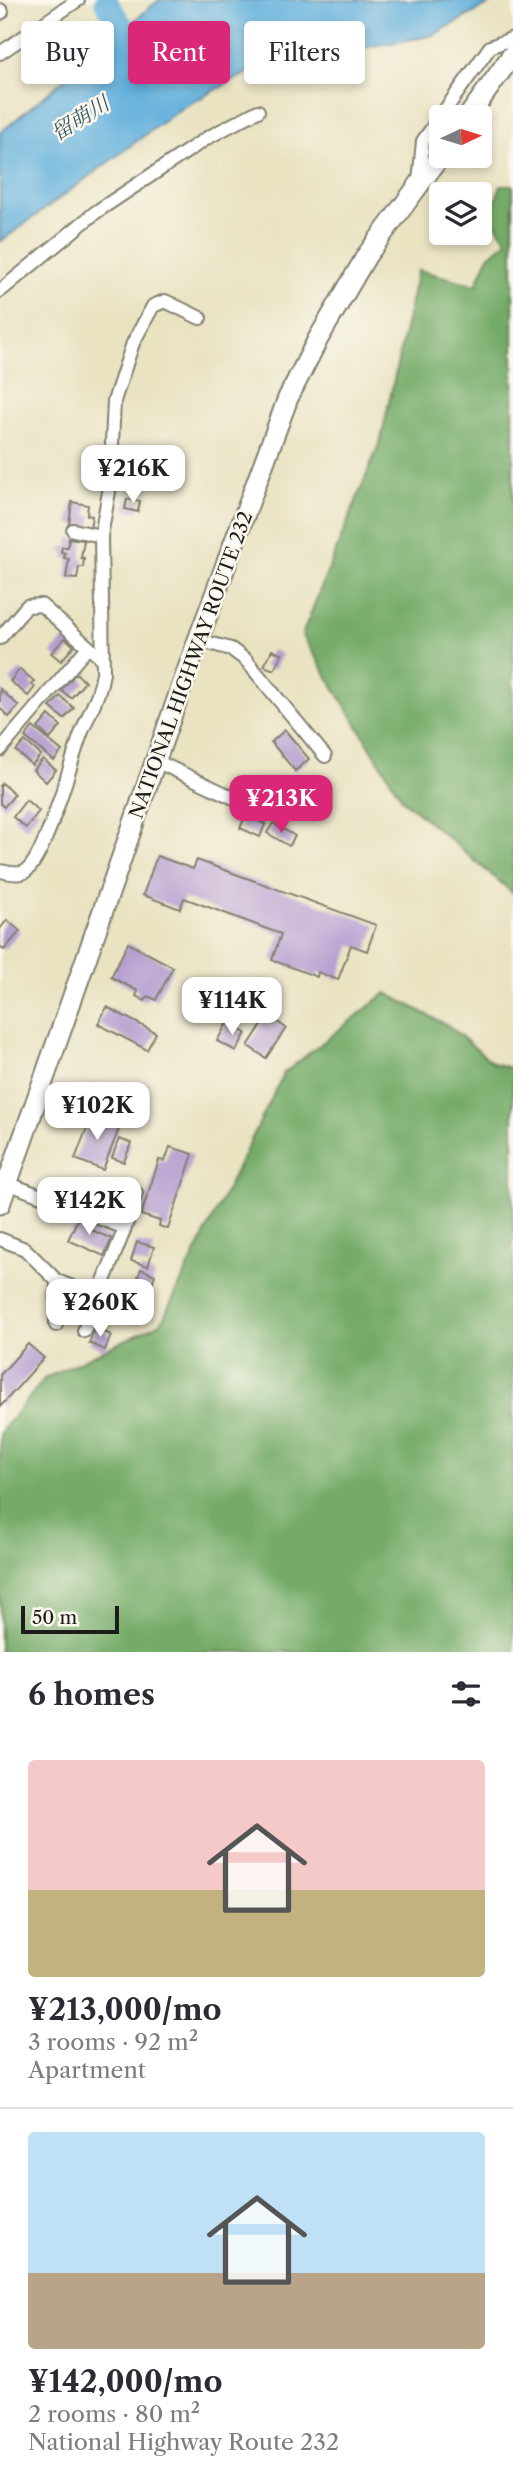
<!DOCTYPE html>
<meta charset="utf-8">
<style>
body{margin:0;font-family:"Libre Caslon Text","Noto Serif JP",serif;background:#f7f7f7;color:#2b2b33;height:100vh;display:flex;flex-direction:column;font-size:26px;white-space:nowrap}
*{box-sizing:border-box;margin:0}
p{font-size:23px;color:#7c7c81}
.icon{flex:none;width:38px;height:38px;fill:none;stroke:currentColor;stroke-width:2;stroke-linecap:round;stroke-linejoin:round}
.map{position:relative;height:1652px;overflow:hidden}
.panel{display:flex;flex-direction:column;background:#fff;flex:1}
.panel>*{flex:none}
.hud{position:absolute;left:21px;top:21px;width:472px;height:63px;display:flex;gap:14px}
.needle{width:46px;rotate:86deg}
.controls{position:absolute;left:429px;top:105px;display:grid;gap:14px}
.controls a{display:grid;place-items:center;width:63px;height:63px;border-radius:7px;background:#fff;box-shadow:0 4px 10px #0003;font-size:35px}
.scale{position:absolute;left:21px;bottom:18px;width:98px;box-sizing:border-box;padding-left:7px;border:4px solid #1c1c1c;border-top:0;font-size:19px;line-height:24px;white-space:nowrap;color:#1c1c1c;-webkit-text-stroke:5px #fbf7ec;paint-order:stroke}
.price{position:absolute;translate:-50% -60px;padding:0 16px;border-radius:14px;background:#fff;color:#222;font-size:23px;line-height:46px;filter:drop-shadow(0 2px 4px #0008)}
.price::after{content:'';position:absolute;left:50%;top:42px;width:21px;height:16px;margin-left:-10px;background:inherit;clip-path:polygon(0 0,100% 0,50% 100%)}
.price.active{background:#db2777;color:#fff}
ul{padding:0;list-style:none}
li{display:grid;align-content:center;gap:14px;height:371px;padding:0 28px}
li+li{border-top:2px solid #e1e1e2}
li span{display:grid;place-items:center;height:217px;border-radius:7px;color:#555}
li>.icon{margin-inline-start:auto}
span .icon{width:126px;height:126px;fill:#fffc;stroke-width:1}
li b{font-size:30px}
h2{display:flex;justify-content:space-between;align-items:center;height:84px;padding:0 28px;font-size:30px}
.pill{padding:0 24px;border-radius:7px;background:#fff;box-shadow:0 4px 10px #0003;font-size:24px;line-height:63px}
.pill.active{background:#db2777;color:#fff}
.map>svg:first-child{display:block}
.forest{fill:#75ab68;stroke:#486442;stroke-width:2}
.water{fill:#63b1dd;stroke:#40667c;stroke-width:2}
.lines{fill:none;stroke-linecap:round;stroke-linejoin:round}
.river{stroke:#63b1dd;stroke-width:23}
.building{fill:#b69ed0}
.minor-casing{stroke:#82806f;stroke-width:16}
.highway-casing{stroke:#82806f;stroke-width:23}
.minor{stroke:#fff;stroke-width:12}
.highway{stroke:#fff;stroke-width:19}
.labels{text-anchor:middle;dominant-baseline:central;stroke-width:5;stroke-linejoin:round;paint-order:stroke}
.street-label{font-size:19px;fill:#1c1c1c;stroke:#fbf7ec}
.water-label{font-size:21px;font-style:italic;fill:#385869;stroke:#fbf7ec}
</style>
<div class="map">
<svg width="513" height="1652" viewBox="0 0 513 1652">
<rect width="100%" height="100%" fill="#fbf7ec"/>
<filter id="ink" filterUnits="userSpaceOnUse"><feTurbulence type="fractalNoise" baseFrequency=".0143" numOctaves="2"/><feDisplacementMap in="SourceGraphic" scale="14" xChannelSelector="R" yChannelSelector="G"/><feConvolveMatrix kernelMatrix="1 2 1 2 8 2 1 2 1" color-interpolation-filters="sRGB"/></filter>
<filter id="wash" filterUnits="userSpaceOnUse"><feTurbulence type="fractalNoise" baseFrequency=".00686" numOctaves="4" result="noise"/><feDisplacementMap in="SourceGraphic" scale="28" xChannelSelector="R" yChannelSelector="G"/><feGaussianBlur stdDeviation="1.57" result="paint"/><feColorMatrix in="noise" values="0 0 0 0 0 0 0 0 0 0 0 0 0 0 0 0 0 1.4 0 .05"/><feComposite in="paint" operator="in"/></filter>
<g filter="url(#wash)">
<rect width="100%" height="100%" fill="#e9e3c2"/>
<g class="forest">
<path d="M501,185H513V893L403,800L302,635L381,439L418,270L476,285L488,257L507,241L490,216Z"/>
<path d="M386,993L449,1026L493,1063L513,1069V1652H0V1433L45,1378L161,1323L284,1073Z"/>
</g>
<path class="water" d="M497,0L431,36L262,65L183,107L0,242V133L159,0Z"/>
<g class="lines">
<path class="river" d="M106,2L141,54"/>
</g>
<g id="blocks">
<g class="building">
<path d="M127,499L140,501L138,512L125,509Z"/>
<path d="M72,502L88,505L87,515L92,516L90,528L69,524Z"/>
<path d="M69,538L84,540L81,558H84L83,567H79L77,579L66,578L69,559L64,558L65,553L61,552L62,547H68Z"/>
<path d="M65,638L74,646L61,661L51,653Z"/>
<path d="M272,650L282,654L274,670L264,666Z"/>
<path d="M20,669L34,681L31,684L35,687L28,696L10,681Z"/>
<path d="M76,673L85,682L71,698L61,690Z"/>
<path d="M0,689L19,706L9,717L0,708Z"/>
<path d="M60,696L74,708L64,719L50,707Z"/>
<path d="M49,715L61,726L50,739L38,728Z"/>
<path d="M33,727L62,751L54,761L25,737Z"/>
<path d="M285,730L309,759L295,771L271,742Z"/>
<path d="M25,741L41,755L32,765L16,751Z"/>
<path d="M43,759L56,770L46,782L33,770Z"/>
<path d="M2,783L15,794L4,807L0,803V786Z"/>
<path d="M26,800L39,811L26,828L13,817Z"/>
<path d="M246,815L265,824L260,837L240,828Z"/>
<path d="M273,823L295,836L289,846L267,833Z"/>
<path d="M157,856L193,869L197,860L376,925L367,951L351,945L338,980L318,972L317,977L272,960L281,934L184,898L180,909L143,895Z"/>
<path d="M7,920L20,931L4,950L0,946V929Z"/>
<path d="M128,943L173,967L156,1000L148,996L145,1001L136,996L138,991L111,977Z"/>
<path d="M107,1007L156,1033L147,1050L98,1024Z"/>
<path d="M268,1015L286,1028L266,1058L248,1046Z"/>
<path d="M227,1023L246,1033L236,1051L217,1041Z"/>
<path d="M92,1115L120,1126L103,1170L75,1159Z"/>
<path d="M119,1139L131,1143L124,1162L112,1158Z"/>
<path d="M170,1147L193,1154L168,1229L159,1226L160,1221L141,1215L159,1160L165,1161Z"/>
<path d="M80,1214L90,1219L87,1228L112,1239L104,1256L68,1240Z"/>
<path d="M137,1242L154,1247L148,1266L131,1261Z"/>
<path d="M141,1269L155,1275L146,1300L131,1294Z"/>
<path d="M95,1328L111,1335L105,1350L89,1343Z"/>
<path d="M28,1344L44,1358L0,1407V1375Z"/>
</g>
</g>
</g>
<g filter="url(#ink)">
<use href="#blocks" fill-opacity="0" stroke="#82806f" stroke-width="2"/>
<g class="lines">
<defs>
<g id="minor">
<path d="M0,10L2,12L0,13"/>
<path d="M0,53L78,0"/>
<path d="M419,182L423,141L490,47L513,38"/>
<path d="M0,291L96,212L207,138L258,111"/>
<path d="M73,530L101,536"/>
<path d="M0,638L27,606L41,605L102,659"/>
<path d="M198,640L231,649L246,660L325,756"/>
<path d="M0,750L88,647"/>
<path d="M156,761L238,800"/>
<path d="M0,871C8,872 19,876 26,871C46,856 71,761 81,734C89,713 100,695 103,673L101,536L110,486L114,401L133,343L153,306L165,301L200,318"/>
<path d="M7,1183L125,1228"/>
<path d="M0,1239L25,1249L57,1281L98,1297"/>
<path d="M56,1325L57,1281"/>
<path d="M84,1331L125,1228L136,1193"/>
</g>
<g id="highway">
<path d="M468,117L513,54"/>
<path d="M0,1204L198,640L288,398L318,339L367,255L441,155"/>
</g>
</defs>
<use href="#minor" class="minor-casing"/>
<use href="#highway" class="highway-casing"/>
<use href="#minor" class="minor"/>
<use href="#highway" class="highway"/>
</g>
</g>
<g class="labels">
<g class="street-label">
<text transform="translate(191 665) rotate(-70)">NATIONAL HIGHWAY ROUTE 232</text>
</g>
<g class="water-label">
<text transform="translate(80 118) rotate(-32)">留萌川</text>
</g>
</g>
</svg>
<div class="controls">
<a><svg class="needle" viewBox="-14 -14 28 28"><path d="M0-13l5 13h-10z" fill="#e53935"/><path d="M0 13l5-13h-10z" fill="#7c7c81"/></svg></a>
<a><svg class="icon" aria-label="layers" viewBox="0 0 24 24"><path d="M12 4l9 5-9 5-9-5zM3 14l9 5 9-5"/></svg></a>
</div>
<div class="scale">50 m</div>
<b class="price" style="left:133px;top:505px">¥216K</b>
<b class="price active" style="left:281px;top:835px">¥213K</b>
<b class="price" style="left:232px;top:1037px">¥114K</b>
<b class="price" style="left:97px;top:1142px">¥102K</b>
<b class="price" style="left:89px;top:1237px">¥142K</b>
<b class="price" style="left:100px;top:1339px">¥260K</b>
<div class="hud">
<a class="pill">Buy</a>
<a class="pill active">Rent</a>
<a class="pill">Filters</a>
</div>
</div>
<section class="panel">
<h2>6 homes<svg class="icon" aria-label="filters" viewBox="0 0 24 24"><path d="M4 7h16M4 17h16"/><circle cx="9" cy="7" r="2"/><circle cx="15" cy="17" r="2"/></svg></h2>
<ul>
<li><span style="background:linear-gradient(#f6c9c9 60%,#c2b280 0)"><svg class="icon" aria-label="home" viewBox="0 0 24 24"><path d="M3 11l9-7 9 7M6 9v11h12V9"/></svg></span><div><b>¥213,000/mo</b><p>3 rooms · 92 m²</p><p>Apartment</p></div></li>
<li><span style="background:linear-gradient(#bfe0f5 65%,#b9a48a 0)"><svg class="icon" aria-label="home" viewBox="0 0 24 24"><path d="M3 11l9-7 9 7M6 9v11h12V9"/></svg></span><div><b>¥142,000/mo</b><p>2 rooms · 80 m²</p><p>National Highway Route 232</p></div></li>
</ul>
</section>
